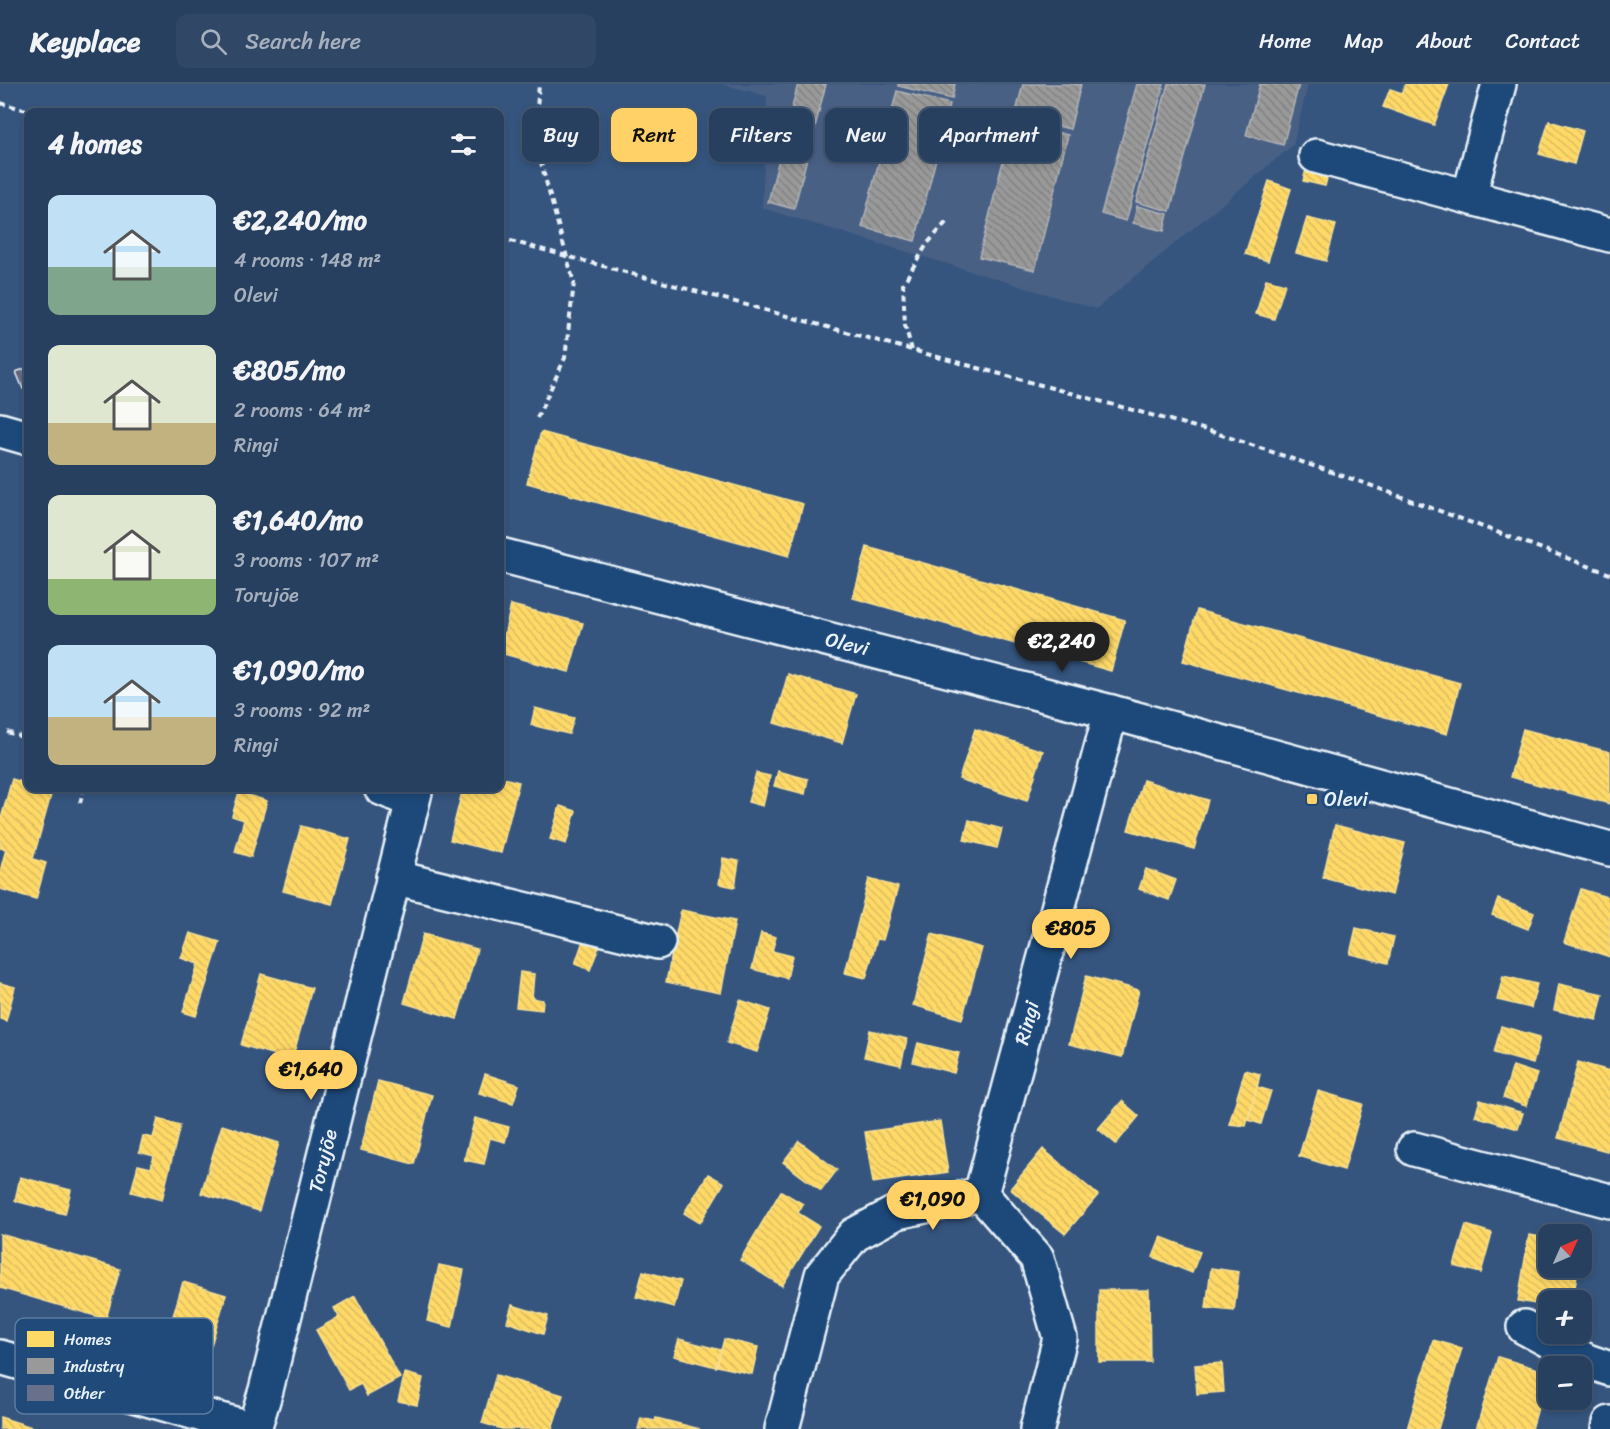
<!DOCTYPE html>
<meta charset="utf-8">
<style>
body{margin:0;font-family:Sriracha,sans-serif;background:#304765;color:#f1f3f6;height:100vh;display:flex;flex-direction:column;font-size:22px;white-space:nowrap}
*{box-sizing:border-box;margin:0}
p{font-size:20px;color:#a5afbd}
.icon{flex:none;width:33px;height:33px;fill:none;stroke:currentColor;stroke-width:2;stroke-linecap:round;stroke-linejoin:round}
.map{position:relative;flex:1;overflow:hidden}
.drawer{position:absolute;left:24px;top:24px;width:480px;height:684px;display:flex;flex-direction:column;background:#28405f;border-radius:12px;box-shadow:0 3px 9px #0003,0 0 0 2px #445974}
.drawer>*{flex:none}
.top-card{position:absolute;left:522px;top:24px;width:570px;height:54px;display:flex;gap:12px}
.needle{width:39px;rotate:45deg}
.buttons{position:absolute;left:1538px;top:1140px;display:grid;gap:12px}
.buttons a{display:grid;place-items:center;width:54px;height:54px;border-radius:12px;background:#28405f;box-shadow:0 3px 9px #0003,0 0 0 2px #445974;font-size:30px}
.price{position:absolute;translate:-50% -51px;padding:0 14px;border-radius:21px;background:#ffd166;color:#111;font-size:20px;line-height:39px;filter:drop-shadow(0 2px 3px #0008)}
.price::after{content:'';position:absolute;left:50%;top:36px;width:18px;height:14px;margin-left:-9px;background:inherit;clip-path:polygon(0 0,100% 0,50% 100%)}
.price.active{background:#222;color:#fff}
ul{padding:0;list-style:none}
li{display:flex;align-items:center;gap:18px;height:150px;padding:0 24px}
li span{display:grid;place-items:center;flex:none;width:168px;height:120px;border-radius:12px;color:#555}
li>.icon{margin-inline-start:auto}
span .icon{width:72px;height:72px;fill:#fffc;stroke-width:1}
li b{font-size:26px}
h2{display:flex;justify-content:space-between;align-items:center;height:72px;padding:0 24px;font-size:26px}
.tag{padding:0 21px;border-radius:12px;background:#28405f;box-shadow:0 3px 9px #0003,0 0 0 2px #445974;font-size:21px;line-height:54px}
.tag.active{background:#ffd166;color:#111}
header{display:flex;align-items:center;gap:36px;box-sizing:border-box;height:84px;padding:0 30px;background:#28405f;border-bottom:2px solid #445974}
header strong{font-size:28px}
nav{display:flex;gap:33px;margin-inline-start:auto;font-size:21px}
.search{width:420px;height:54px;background:#304765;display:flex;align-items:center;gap:15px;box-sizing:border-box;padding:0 21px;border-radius:12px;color:#a5afbd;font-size:22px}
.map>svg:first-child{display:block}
.built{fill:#486085}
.homes{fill:url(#homes-back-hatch);stroke:#f8e092;stroke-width:1.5}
.industry{fill:url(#industry-back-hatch);stroke:#b1b3b6;stroke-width:1.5}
.building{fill:url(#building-back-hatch);stroke:#e8f1f8;stroke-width:1.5}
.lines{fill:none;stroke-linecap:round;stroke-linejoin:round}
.minor-casing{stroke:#e8f1f8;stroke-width:38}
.path{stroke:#e8f1f8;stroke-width:4;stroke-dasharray:6 4.5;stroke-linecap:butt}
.minor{stroke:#1f4a7a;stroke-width:33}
.poi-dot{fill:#ffd166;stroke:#1f4a7a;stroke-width:2}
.labels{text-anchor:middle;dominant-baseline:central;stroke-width:6;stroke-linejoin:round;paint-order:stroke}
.street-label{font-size:20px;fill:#e8f1f8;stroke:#1f4a7a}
.poi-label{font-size:20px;fill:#e8f1f8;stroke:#1f4a7a;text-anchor:start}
.key{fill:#1f4a7a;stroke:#5b7ca0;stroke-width:1.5}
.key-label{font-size:16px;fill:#e8f1f8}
</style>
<header>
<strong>Keyplace</strong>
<div class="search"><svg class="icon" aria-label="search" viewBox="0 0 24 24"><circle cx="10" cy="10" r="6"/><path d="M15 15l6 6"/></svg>Search here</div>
<nav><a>Home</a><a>Map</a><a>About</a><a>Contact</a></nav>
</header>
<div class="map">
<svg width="1610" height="1345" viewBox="0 0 1610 1345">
<defs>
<pattern id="homes-back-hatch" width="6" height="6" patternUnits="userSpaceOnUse" patternTransform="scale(1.5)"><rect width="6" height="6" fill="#ffd966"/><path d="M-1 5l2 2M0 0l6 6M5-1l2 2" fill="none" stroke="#dabc60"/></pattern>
<pattern id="industry-back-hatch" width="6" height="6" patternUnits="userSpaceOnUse" patternTransform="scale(1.5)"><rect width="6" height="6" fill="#999"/><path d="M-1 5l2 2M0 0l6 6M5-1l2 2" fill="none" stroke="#808181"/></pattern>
<pattern id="building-back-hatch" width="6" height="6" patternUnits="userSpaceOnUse" patternTransform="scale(1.5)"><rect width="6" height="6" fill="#69708b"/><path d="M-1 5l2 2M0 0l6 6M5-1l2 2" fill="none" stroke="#585c6a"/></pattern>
</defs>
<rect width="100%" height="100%" fill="#35557f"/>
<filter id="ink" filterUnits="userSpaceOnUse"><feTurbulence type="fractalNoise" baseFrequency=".0167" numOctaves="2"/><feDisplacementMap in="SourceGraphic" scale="12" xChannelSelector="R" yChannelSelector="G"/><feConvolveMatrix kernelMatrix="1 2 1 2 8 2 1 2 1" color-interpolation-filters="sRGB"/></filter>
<g filter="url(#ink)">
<path class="built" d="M721,0H1308L1293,61L1096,225L762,124L767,12Z"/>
<g class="homes">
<path d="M1405,0H1449L1434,41L1383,23L1390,5L1402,9Z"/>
<path d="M1549,37L1583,47L1574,80L1539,70Z"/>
<path d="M1307,82L1329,87L1325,102L1303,97Z"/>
<path d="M1269,97L1291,105L1268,177L1245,170Z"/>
<path d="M1307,134L1336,141L1326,177L1296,169Z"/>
<path d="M1266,195L1285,200L1274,235L1256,230Z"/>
<path d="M541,348L803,420L789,472L527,399Z"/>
<path d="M867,463L1125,536L1111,587L853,514Z"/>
<path d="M511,521L583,539L569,588L500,569Z"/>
<path d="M1197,526L1460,599L1447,650L1183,577Z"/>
<path d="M788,590L856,610L842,659L774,639Z"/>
<path d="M535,624L574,634L569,650L531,641Z"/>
<path d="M975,645L1043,667L1027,717L959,695Z"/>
<path d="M1523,645L1610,668V720L1510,693Z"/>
<path d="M28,675V704H53L33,775L46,779L36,815L0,805V787L6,765L0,764V738L12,695L22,698Z"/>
<path d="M778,687L808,695L805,710L774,702Z"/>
<path d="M756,689L770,692L763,722L748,718Z"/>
<path d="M500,693L519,698L501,769L450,756L463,704H500Z"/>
<path d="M1143,696L1208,716L1194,765L1128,746Z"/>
<path d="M239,708L267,717L251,773L235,768L244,736L232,732Z"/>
<path d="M560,722L576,727L566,760L550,755Z"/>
<path d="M969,736L1002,745L997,764L964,756Z"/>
<path d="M1335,741L1405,759L1392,811L1323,793Z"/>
<path d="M301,742L350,755L332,820L283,807Z"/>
<path d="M723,774L739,777L735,803L719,800Z"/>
<path d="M1146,785L1176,796L1169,816L1139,805Z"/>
<path d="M869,795L898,803L883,856L877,855L866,894L845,889Z"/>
<path d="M1581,805L1610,814V873L1564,858Z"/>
<path d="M1498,815L1534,829L1528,845L1492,831Z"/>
<path d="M681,826L735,837L721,909L666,898Z"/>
<path d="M1356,844L1394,853L1388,879L1350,870Z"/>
<path d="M190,849L220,858L196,932L183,928L198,880L181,874Z"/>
<path d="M761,849L776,853L772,867L792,872L787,894L752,885Z"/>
<path d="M423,850L477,865L457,935L404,919Z"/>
<path d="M932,850L982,864L962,935L913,921Z"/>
<path d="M583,857L599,863L590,886L575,880Z"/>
<path d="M520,888L534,890L532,914L543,916L542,926L516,923Z"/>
<path d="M261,890L312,904L292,976L241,961Z"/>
<path d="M1086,892L1139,906L1122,973L1069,960Z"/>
<path d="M1503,892L1537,900L1531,924L1497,916Z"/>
<path d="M0,899L15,903L6,937L0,935Z"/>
<path d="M1559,900L1603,910L1597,936L1554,926Z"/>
<path d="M740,916L770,926L757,968L727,959Z"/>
<path d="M1501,942L1540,953L1533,980L1494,969Z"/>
<path d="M870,946L907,955L901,981L864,973Z"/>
<path d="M918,959L959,969L954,989L913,978Z"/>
<path d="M1578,978L1610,987V1055L1607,1067L1558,1054Z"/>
<path d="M1513,982L1537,990L1526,1022L1503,1014Z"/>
<path d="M1245,986L1260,990L1257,1004L1246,1042L1229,1040Z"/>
<path d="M485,990L519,1001L513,1019L479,1009Z"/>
<path d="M378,997L432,1011L414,1080L361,1066Z"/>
<path d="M1257,1003L1271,1007L1261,1040L1248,1036Z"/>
<path d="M1318,1007L1363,1020L1344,1086L1299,1072Z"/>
<path d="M1480,1016L1523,1029L1518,1045L1475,1032Z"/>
<path d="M1122,1017L1139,1032L1116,1060L1098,1045Z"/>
<path d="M475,1034L509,1043L505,1058L490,1054L484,1080L464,1076Z"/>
<path d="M158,1035L180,1041L162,1116L131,1108L138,1081L151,1084L154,1072L139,1068L143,1052L153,1054Z"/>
<path d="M940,1037L948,1088L873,1099L865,1048Z"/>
<path d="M222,1041L279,1059L259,1127L201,1109Z"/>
<path d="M799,1057L837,1086L821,1107L783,1078Z"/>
<path d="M1043,1065L1098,1111L1065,1150L1010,1105Z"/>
<path d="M708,1090L724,1099L700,1139L684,1129Z"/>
<path d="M20,1093L71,1106L65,1130L15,1117Z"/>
<path d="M781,1107L803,1120L798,1129L819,1142L782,1202L740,1176Z"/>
<path d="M1466,1141L1492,1149L1481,1189L1454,1182Z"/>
<path d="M0,1150L120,1185L106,1235L0,1204Z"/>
<path d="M1529,1151L1548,1154V1184H1578L1573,1216H1548V1222L1518,1217Z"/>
<path d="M1161,1153L1200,1168L1192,1189L1153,1173Z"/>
<path d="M439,1181L464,1186L452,1243L427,1237Z"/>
<path d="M1211,1184L1239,1188L1234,1227L1206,1224Z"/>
<path d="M643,1187L681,1197L674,1223L636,1213Z"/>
<path d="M183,1198L226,1211L209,1268L166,1256Z"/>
<path d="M1099,1206H1149L1150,1278H1099Z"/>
<path d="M355,1212L400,1294L367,1312L361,1300L349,1306L316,1246L339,1233L334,1224Z"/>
<path d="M512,1221L548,1232L543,1250L507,1238Z"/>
<path d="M679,1255L721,1266L716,1283L674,1272Z"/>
<path d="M724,1255L758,1263L752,1290L717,1282Z"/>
<path d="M1433,1256L1462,1264L1438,1345H1407Z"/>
<path d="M1498,1273L1548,1288L1532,1345H1476Z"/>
<path d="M1222,1279L1224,1308L1197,1310L1195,1281Z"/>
<path d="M405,1289L423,1294L417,1321L398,1317Z"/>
<path d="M496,1291L563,1311L552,1345H502L482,1339Z"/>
<path d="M0,1333L38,1345H0Z"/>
<path d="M641,1334L655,1337L656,1334L700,1345H638Z"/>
</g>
<g class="industry">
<path d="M798,0H826L794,125L768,118Z"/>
<path d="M898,0H955L952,15L898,2Z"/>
<path d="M1023,0H1081L1070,45L1015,32Z"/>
<path d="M1137,0H1164L1126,137L1101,130Z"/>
<path d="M1168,0H1205L1170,127L1136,118Z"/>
<path d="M1260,0H1299L1283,61L1246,51Z"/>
<path d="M897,7L950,20L915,157L862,143Z"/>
<path d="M1013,37L1068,51L1035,186L979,173Z"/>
<path d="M1137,122L1168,130L1164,147L1133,139Z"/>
</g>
<path class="building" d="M28,283V302L23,305L16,288Z"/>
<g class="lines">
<defs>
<g id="minor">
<path d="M1316,72L1610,151"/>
<path d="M1469,113L1499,0"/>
<path d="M0,346L28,354"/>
<path d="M500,471L1111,628L1610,765"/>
<path d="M381,704L412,717"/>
<path d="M393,793L658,858"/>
<path d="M1414,1065L1610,1117"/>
<path d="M981,1110L1111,628"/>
<path d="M1524,1243L1587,1277L1610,1285"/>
<path d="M0,1273L252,1345"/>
<path d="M254,1345L266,1306L416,704"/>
<path d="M782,1345L822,1191L854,1151L897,1128L981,1110L1037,1174L1060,1254L1037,1345"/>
<path d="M1609,1345L1610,1339"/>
</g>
</defs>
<use href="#minor" class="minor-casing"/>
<g class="path">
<path d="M0,19L34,28"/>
<path d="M500,154L1210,347L1364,399L1610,490"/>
<path d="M912,266L905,241L903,200L927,160L949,135"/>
<path d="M537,334L565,274L574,199L541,79L537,24L539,0"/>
<path d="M7,648L28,655"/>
<path d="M80,719L84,704"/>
</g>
<use href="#minor" class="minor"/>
</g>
</g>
<rect class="poi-dot" x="1306" y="709" width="12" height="12" rx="3"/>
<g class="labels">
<g class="street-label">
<text transform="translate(847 560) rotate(14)">Olevi</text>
<text transform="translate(1027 939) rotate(-75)">Ringi</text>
<text transform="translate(323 1077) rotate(-76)">Torujõe</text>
</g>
<g class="poi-label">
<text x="1324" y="715">Olevi</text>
</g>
</g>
<rect x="15" y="1234" width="198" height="96" rx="9" class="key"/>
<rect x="27" y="1247" width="27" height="16" fill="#ffd966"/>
<rect x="27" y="1274" width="27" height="16" fill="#999"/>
<rect x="27" y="1301" width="27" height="16" fill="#69708b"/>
<g class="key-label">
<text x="64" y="1261">Homes</text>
<text x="64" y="1288">Industry</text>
<text x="64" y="1315">Other</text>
</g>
</svg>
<div class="buttons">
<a><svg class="needle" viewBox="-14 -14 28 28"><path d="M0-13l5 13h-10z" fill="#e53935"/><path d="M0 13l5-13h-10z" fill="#a5afbd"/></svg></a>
<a>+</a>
<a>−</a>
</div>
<b class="price active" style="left:1062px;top:589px">€2,240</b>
<b class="price" style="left:1071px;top:876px">€805</b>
<b class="price" style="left:311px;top:1017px">€1,640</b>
<b class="price" style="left:933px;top:1147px">€1,090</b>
<div class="top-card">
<a class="tag">Buy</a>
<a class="tag active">Rent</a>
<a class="tag">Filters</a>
<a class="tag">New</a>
<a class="tag">Apartment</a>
</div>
<section class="drawer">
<h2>4 homes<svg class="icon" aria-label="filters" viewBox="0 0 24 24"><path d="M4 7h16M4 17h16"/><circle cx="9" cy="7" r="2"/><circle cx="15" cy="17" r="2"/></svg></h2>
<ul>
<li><span style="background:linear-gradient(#bfe0f5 60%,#7fa58c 0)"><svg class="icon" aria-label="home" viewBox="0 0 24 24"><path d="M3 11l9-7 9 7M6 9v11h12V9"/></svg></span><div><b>€2,240/mo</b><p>4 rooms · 148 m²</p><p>Olevi</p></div></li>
<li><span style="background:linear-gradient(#dfe7d0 65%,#c2b280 0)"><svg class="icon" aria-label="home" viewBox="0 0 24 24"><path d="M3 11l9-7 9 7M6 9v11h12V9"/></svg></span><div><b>€805/mo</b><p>2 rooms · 64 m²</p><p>Ringi</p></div></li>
<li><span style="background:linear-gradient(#dfe7d0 70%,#8fb573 0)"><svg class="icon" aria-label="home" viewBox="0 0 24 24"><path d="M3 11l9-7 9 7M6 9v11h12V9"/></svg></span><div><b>€1,640/mo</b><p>3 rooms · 107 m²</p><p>Torujõe</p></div></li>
<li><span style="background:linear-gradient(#bfe0f5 60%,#c2b280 0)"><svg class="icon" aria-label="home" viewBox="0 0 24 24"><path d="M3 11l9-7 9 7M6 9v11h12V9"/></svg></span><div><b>€1,090/mo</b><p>3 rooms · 92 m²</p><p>Ringi</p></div></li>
</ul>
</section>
</div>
